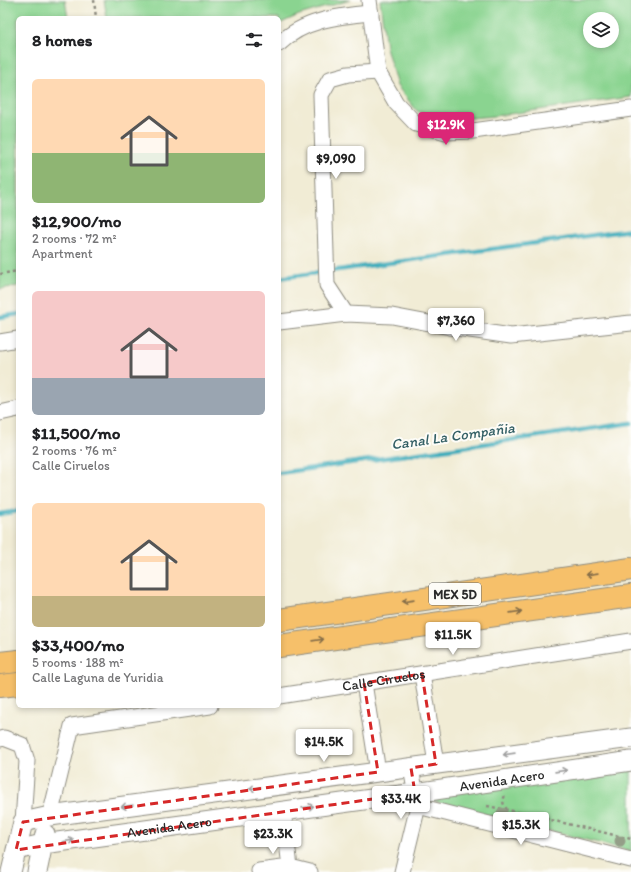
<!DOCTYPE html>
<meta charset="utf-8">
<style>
body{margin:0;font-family:Itim,sans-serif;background:#f2f2f2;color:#202124;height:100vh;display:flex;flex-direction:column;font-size:15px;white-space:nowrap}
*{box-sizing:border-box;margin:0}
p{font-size:13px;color:#757577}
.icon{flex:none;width:22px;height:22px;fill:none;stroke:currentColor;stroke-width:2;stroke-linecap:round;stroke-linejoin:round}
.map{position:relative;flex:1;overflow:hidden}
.panel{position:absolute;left:16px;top:16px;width:265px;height:692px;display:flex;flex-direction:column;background:#fff;border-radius:6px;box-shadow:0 2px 6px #0003}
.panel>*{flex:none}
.fabs{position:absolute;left:583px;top:12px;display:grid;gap:8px}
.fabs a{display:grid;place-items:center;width:36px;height:36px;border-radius:50%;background:#fff;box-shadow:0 2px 6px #0003;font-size:20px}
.price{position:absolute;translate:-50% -34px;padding:0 9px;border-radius:4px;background:#fff;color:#222;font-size:13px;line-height:26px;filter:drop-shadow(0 1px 2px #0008)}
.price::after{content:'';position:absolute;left:50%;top:24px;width:12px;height:9px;margin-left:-6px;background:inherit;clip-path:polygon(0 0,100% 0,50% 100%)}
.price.on{background:#db2777;color:#fff}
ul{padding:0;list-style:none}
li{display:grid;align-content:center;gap:8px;height:212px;padding:0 16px}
li span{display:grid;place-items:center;height:124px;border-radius:6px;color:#555}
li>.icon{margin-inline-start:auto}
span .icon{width:72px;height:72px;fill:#fffc;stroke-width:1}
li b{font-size:17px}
h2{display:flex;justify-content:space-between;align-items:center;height:48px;padding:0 16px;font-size:17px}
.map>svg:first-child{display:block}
.green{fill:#8ad490;stroke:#5a805e;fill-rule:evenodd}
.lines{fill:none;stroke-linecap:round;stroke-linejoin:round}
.stream{stroke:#3fadbc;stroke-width:4.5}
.minor-casing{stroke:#8e8c80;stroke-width:17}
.tertiary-casing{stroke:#8e8c80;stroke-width:21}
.motorway-casing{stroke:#8e8c80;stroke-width:24}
.path{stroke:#8e8c80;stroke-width:2.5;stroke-dasharray:3 3;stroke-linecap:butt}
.minor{stroke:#fff;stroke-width:15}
.tertiary{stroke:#fff;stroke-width:19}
.motorway{stroke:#f6c06b;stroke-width:22}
.tree{fill:#949e88}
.oneway{stroke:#866e48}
.oneway2{stroke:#a0a0a0}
.marked{fill:none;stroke:#d62828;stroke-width:3;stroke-dasharray:8 5;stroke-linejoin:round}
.labels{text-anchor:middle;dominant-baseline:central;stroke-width:4;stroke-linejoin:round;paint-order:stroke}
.shield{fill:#fdfcf7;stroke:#6a6a68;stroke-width:1}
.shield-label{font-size:13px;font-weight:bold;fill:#2b2b2b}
.street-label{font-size:14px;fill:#2b2b2b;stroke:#fdfcf7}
.water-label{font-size:15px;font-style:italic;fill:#335f65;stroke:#fdfcf7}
</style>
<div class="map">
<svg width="631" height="872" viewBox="0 0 631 872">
<rect width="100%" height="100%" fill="#fdfcf7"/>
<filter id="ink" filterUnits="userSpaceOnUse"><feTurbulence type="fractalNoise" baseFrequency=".025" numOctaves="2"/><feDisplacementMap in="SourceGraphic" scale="8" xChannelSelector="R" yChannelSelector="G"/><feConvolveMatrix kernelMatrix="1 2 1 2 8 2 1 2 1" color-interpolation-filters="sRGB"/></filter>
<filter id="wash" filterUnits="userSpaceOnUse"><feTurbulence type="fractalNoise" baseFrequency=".012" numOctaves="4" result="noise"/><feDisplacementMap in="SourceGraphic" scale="16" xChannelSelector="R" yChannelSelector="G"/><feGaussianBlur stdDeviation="0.9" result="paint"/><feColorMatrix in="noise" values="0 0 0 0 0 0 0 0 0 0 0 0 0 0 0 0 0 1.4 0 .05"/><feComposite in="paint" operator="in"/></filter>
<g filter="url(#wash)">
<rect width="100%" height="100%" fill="#f1ecd5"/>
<g class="green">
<path d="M0,0H65L68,18H18V286L0,289Z"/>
<path d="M104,0H350L299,15L279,24V18H107Z"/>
<path d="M380,0H631V97L495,116L447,120L417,111L397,86L386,47ZM590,19H612V41H590Z"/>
<path d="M631,763V851L447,805L420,796Z"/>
</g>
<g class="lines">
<g class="stream">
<path d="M279,278L631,230"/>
<path d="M0,317L18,314"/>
<path d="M279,473L631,423"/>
<path d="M0,514L18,511"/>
</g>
</g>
</g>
<g filter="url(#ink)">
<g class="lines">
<defs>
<g id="minor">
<path d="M369,0L378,72L396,103L416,124L446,132L473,131L631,109"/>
<path d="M279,44C303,20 338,16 371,13"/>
<path d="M346,314L327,285L321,95L330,79L348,74L378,72"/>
<path d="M279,322L346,314L392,316L450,327L511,336L631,323"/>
<path d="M0,342L18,339"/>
<path d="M0,413L18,409"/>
<path d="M422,674L436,764"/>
<path d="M364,683L378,772"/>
<path id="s1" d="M279,696L631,641"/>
<path d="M0,739L4,738L22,745L27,761L23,822"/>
<path d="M418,806L631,860"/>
<path d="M283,810L290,867"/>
<path d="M50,816L72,726L210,706"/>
<path d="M259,871L290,867L310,872"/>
<path d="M402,872L418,806L411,768"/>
</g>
<g id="tertiary">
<path id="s2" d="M16,850L43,844L415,793L631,761"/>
<path d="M11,872L23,822L50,816L631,738"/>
<path d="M37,872L45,834"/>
</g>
<g id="motorway">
<path d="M279,620L631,569"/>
<path d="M279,646L631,596"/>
<path d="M0,663L18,661"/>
<path d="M0,686L18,684"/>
</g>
</defs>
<use href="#minor" class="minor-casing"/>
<use href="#tertiary" class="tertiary-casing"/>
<use href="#motorway" class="motorway-casing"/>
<g class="path">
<path d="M94,0L96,18"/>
<path d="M0,274L18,271"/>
<path d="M505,796C502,800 503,806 507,809"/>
<path d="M487,806L513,811L631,839"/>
</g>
<use href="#minor" class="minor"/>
<use href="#tertiary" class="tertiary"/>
<use href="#motorway" class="motorway"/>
</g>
<g class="tree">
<circle cx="502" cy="813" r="5.5"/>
<circle cx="620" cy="841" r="5.5"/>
</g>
<defs><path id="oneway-shaft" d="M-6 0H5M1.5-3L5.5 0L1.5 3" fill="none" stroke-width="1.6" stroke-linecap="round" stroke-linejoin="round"/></defs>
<g class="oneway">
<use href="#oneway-shaft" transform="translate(592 574) rotate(172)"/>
<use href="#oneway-shaft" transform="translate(408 601) rotate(172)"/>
<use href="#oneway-shaft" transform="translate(516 612) rotate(-8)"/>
<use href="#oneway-shaft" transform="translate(318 640) rotate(-8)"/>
</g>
<g class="oneway2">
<use href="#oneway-shaft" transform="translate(509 754) rotate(172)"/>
<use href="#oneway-shaft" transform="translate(561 771) rotate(-8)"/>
<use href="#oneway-shaft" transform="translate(255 788) rotate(172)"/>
<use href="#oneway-shaft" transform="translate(127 806) rotate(172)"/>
<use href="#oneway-shaft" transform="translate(308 807) rotate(-8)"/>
<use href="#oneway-shaft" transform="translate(68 841) rotate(-8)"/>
</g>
</g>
<path class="marked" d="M422,674L436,764L411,768L415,793L16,850L23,822L378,772L364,683Z"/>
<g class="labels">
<rect class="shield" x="429" y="583" width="52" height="22" rx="3"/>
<g class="shield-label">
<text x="455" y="594">MEX 5D</text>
</g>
<g class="street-label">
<text stroke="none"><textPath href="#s1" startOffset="106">Calle Ciruelos</textPath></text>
<text stroke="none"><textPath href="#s2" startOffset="491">Avenida Acero</textPath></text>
<text stroke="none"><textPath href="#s2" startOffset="155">Avenida Acero</textPath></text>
</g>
<g class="water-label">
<text transform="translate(453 436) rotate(-8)">Canal La Compañia</text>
</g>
</g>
</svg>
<div class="fabs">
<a><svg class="icon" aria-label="layers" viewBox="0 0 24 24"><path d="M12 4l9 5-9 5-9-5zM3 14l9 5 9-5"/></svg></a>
</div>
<b class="price on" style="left:446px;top:146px">$12.9K</b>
<b class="price" style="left:336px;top:180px">$9,090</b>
<b class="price" style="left:456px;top:342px">$7,360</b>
<b class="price" style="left:453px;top:656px">$11.5K</b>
<b class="price" style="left:324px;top:763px">$14.5K</b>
<b class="price" style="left:401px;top:820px">$33.4K</b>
<b class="price" style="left:521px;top:846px">$15.3K</b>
<b class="price" style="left:273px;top:855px">$23.3K</b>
<section class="panel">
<h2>8 homes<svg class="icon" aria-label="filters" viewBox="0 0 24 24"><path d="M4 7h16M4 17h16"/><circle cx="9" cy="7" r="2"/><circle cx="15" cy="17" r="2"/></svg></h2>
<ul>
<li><span style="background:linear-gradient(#ffd9b3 60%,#8fb573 0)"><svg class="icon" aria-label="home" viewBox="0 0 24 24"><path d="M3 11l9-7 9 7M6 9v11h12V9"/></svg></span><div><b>$12,900/mo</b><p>2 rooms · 72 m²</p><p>Apartment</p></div></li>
<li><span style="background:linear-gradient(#f6c9c9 70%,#9aa5b1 0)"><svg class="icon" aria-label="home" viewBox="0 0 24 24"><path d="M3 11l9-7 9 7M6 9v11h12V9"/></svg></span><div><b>$11,500/mo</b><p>2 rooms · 76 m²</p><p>Calle Ciruelos</p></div></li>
<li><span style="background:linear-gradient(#ffd9b3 75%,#c2b280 0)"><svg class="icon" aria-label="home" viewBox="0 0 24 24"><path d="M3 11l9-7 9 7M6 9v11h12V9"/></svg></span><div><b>$33,400/mo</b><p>5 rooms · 188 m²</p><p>Calle Laguna de Yuridia</p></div></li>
</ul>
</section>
</div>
